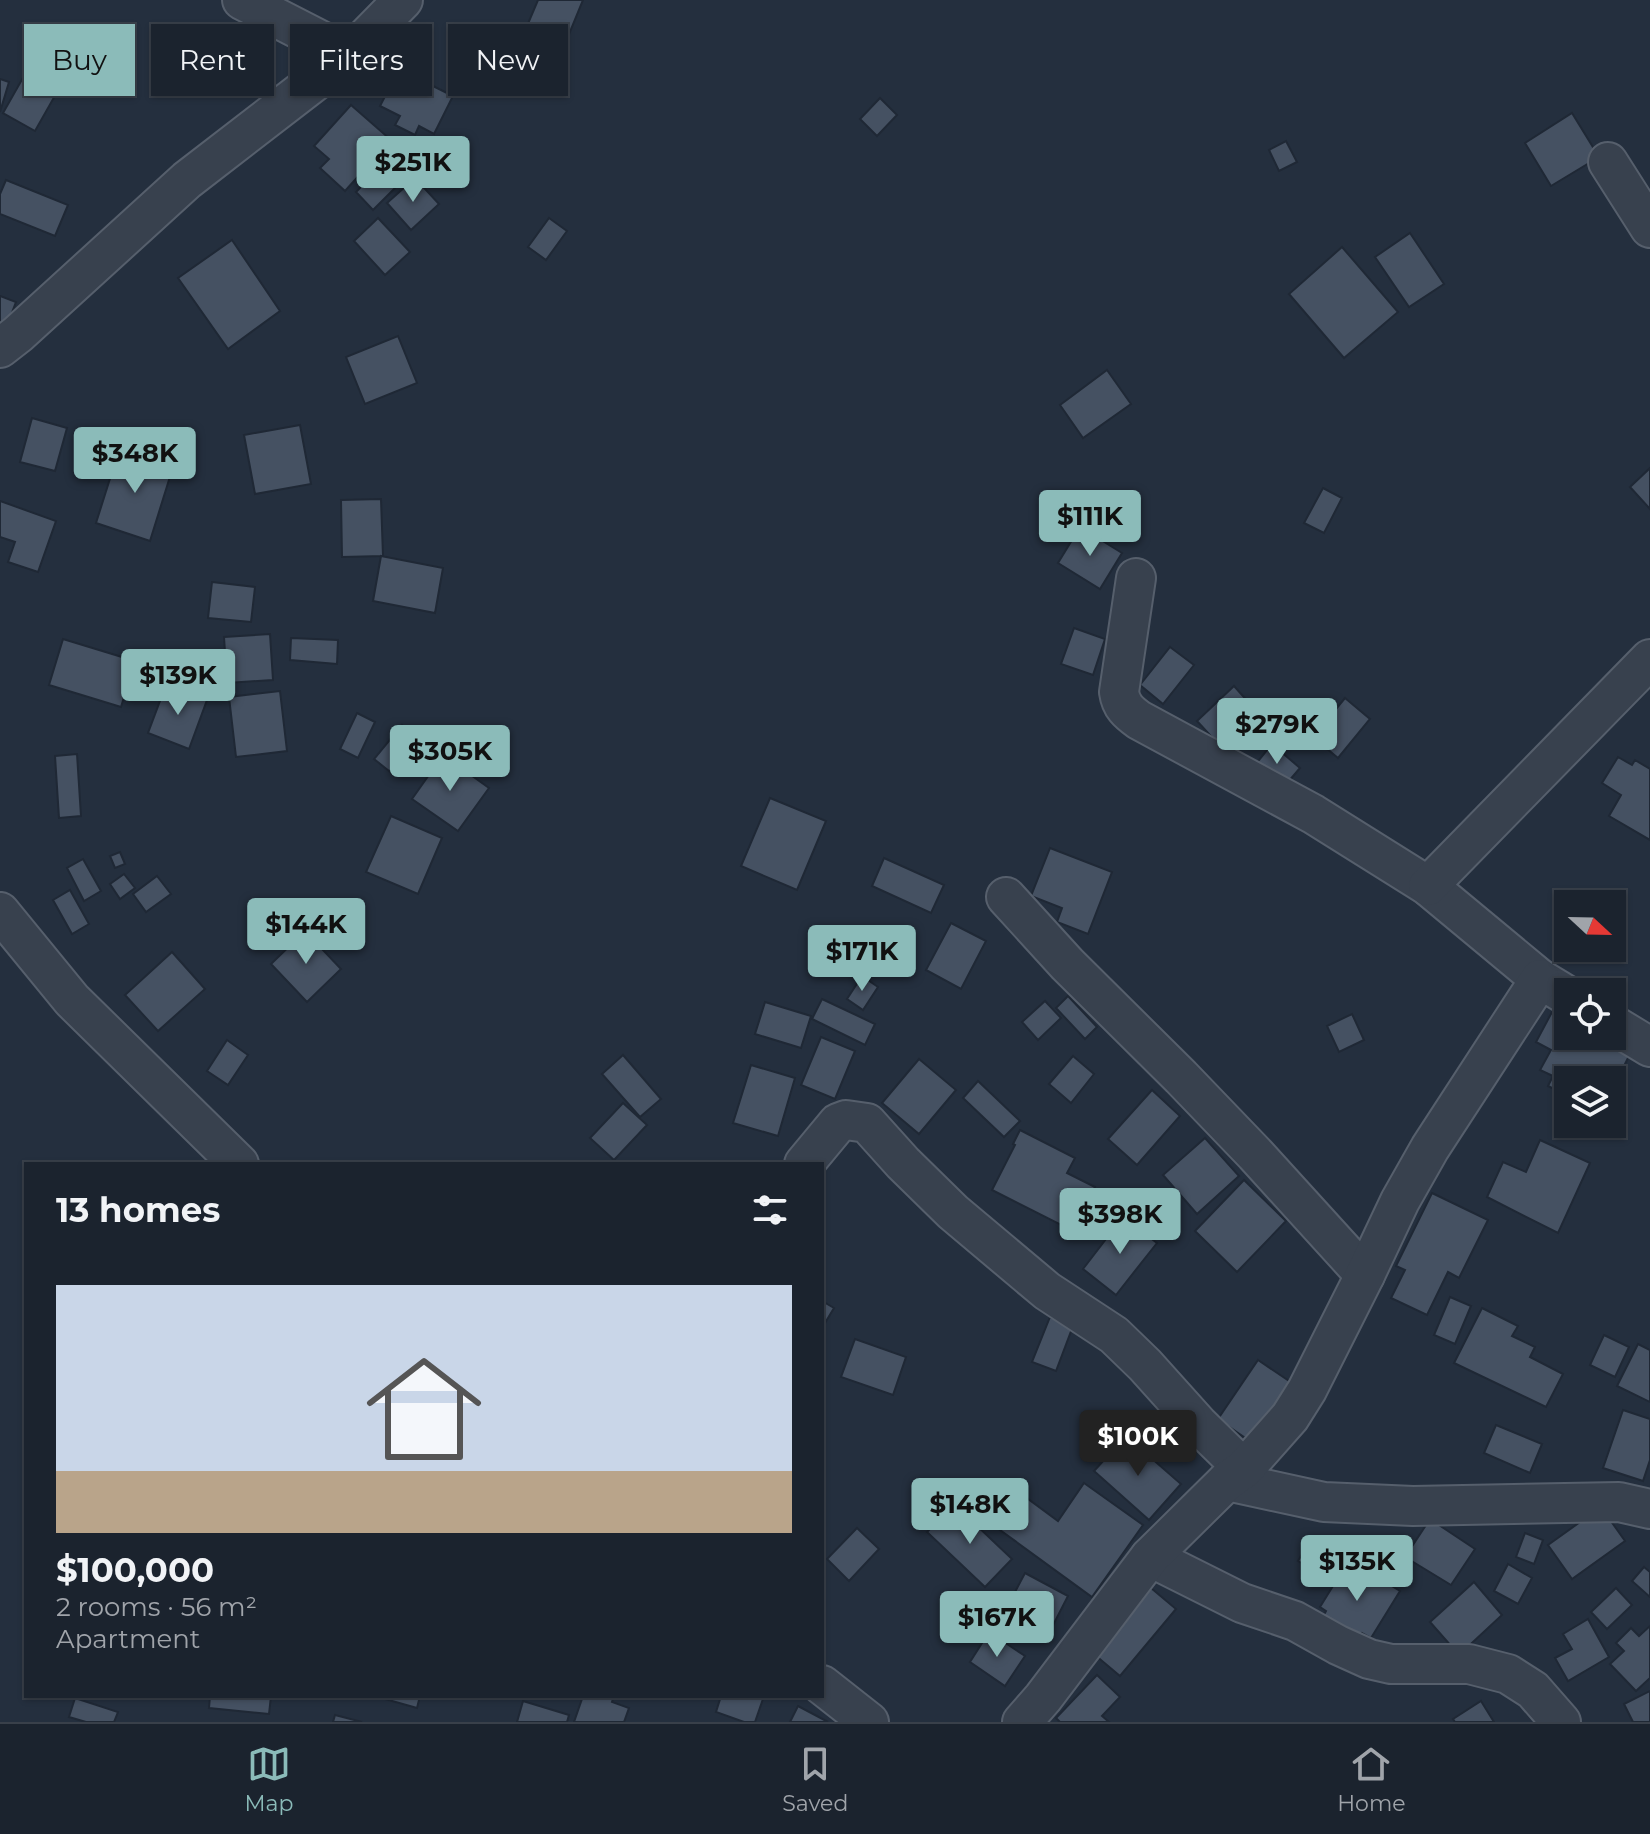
<!DOCTYPE html>
<meta charset="utf-8">
<style>
body{margin:0;font-family:Montserrat,sans-serif;background:#242b36;color:#f1f3f6;height:100vh;display:flex;flex-direction:column;font-size:30px;white-space:nowrap}
*{box-sizing:border-box;margin:0}
p{font-size:26px;color:#a0a4aa}
.icon{flex:none;width:44px;height:44px;fill:none;stroke:currentColor;stroke-width:2;stroke-linecap:round;stroke-linejoin:round}
.map{position:relative;flex:1;overflow:hidden}
.sheet{position:absolute;left:24px;top:1162px;width:800px;height:536px;display:flex;flex-direction:column;background:#1b232e;border-radius:0px;box-shadow:0 2px 6px #0004,0 0 0 2px #39404a}
.sheet>*{flex:none}
.hud{position:absolute;left:24px;top:24px;width:800px;height:72px;display:flex;gap:16px}
.needle{width:52px;rotate:112deg}
.fabs{position:absolute;left:1554px;top:890px;display:grid;gap:16px}
.fabs a{display:grid;place-items:center;width:72px;height:72px;border-radius:0px;background:#1b232e;box-shadow:0 2px 6px #0004,0 0 0 2px #39404a;font-size:40px}
.price{position:absolute;translate:-50% -68px;padding:0 18px;border-radius:8px;background:#8bbbb9;color:#111;font-size:26px;line-height:52px;filter:drop-shadow(0 2px 4px #0008)}
.price::after{content:'';position:absolute;left:50%;top:48px;width:24px;height:18px;margin-left:-12px;background:inherit;clip-path:polygon(0 0,100% 0,50% 100%)}
.price.on{background:#222;color:#fff}
ul{padding:0;list-style:none}
li{display:grid;align-content:center;gap:16px;height:424px;padding:0 32px}
li+li{border-top:2px solid #39404a}
li span{display:grid;place-items:center;height:248px;border-radius:0px;color:#555}
li>.icon{margin-inline-start:auto}
span .icon{width:144px;height:144px;fill:#fffc;stroke-width:1}
li b{font-size:34px}
h2{display:flex;justify-content:space-between;align-items:center;height:96px;padding:0 32px;font-size:34px}
.pill{padding:0 28px;border-radius:0px;background:#1b232e;box-shadow:0 2px 6px #0004,0 0 0 2px #39404a;font-size:28px;line-height:72px}
.pill.on{background:#8bbbb9;color:#111}
.dock{display:flex;justify-content:space-around;align-items:center;height:112px;border-top:2px solid #39404a;background:#1b232e;font-size:22px;color:#a0a4aa}
.dock a{display:grid;justify-items:center;gap:4px}
.dock .on{color:#8bbbb9}
.map>svg:first-child{display:block}
.building{fill:#455162;stroke:#1f2835;stroke-width:2}
.lines{fill:none;stroke-linecap:round;stroke-linejoin:round}
.street-casing{stroke:#565f6c;stroke-width:42}
.street{stroke:#38414e;stroke-width:38}
</style>
<div class="map">
<svg width="1650" height="1722" viewBox="0 0 1650 1722">
<rect width="100%" height="100%" fill="#242f3e"/>
<g class="building">
<path d="M538,0H583L563,49L524,33Z"/>
<path d="M37,53L69,71L35,131L3,113Z"/>
<path d="M399,69L453,96L434,134L419,126L415,135L395,125L400,116L380,106Z"/>
<path d="M0,79L9,82L0,112Z"/>
<path d="M880,98L897,115L877,136L860,119Z"/>
<path d="M351,105L391,140L345,191L320,168L329,159L314,146Z"/>
<path d="M1572,113L1599,157L1551,186L1525,143Z"/>
<path d="M1286,141L1297,162L1279,171L1269,150Z"/>
<path d="M396,151L414,169L373,210L356,192Z"/>
<path d="M415,178L439,204L411,230L387,203Z"/>
<path d="M6,180L68,205L55,236L0,214V194Z"/>
<path d="M378,218L410,252L385,275L354,241Z"/>
<path d="M549,218L567,231L546,260L528,247Z"/>
<path d="M1410,233L1444,284L1409,307L1375,257Z"/>
<path d="M232,240L280,311L228,349L178,278Z"/>
<path d="M1342,247L1398,312L1344,358L1289,294Z"/>
<path d="M0,296L16,302L6,328L0,325Z"/>
<path d="M398,336L417,383L365,404L346,357Z"/>
<path d="M1107,370L1131,404L1083,438L1060,405Z"/>
<path d="M32,418L67,428L55,471L20,462Z"/>
<path d="M300,425L311,484L255,494L244,435Z"/>
<path d="M119,450L173,467L150,541L96,523Z"/>
<path d="M1650,468V509L1630,487Z"/>
<path d="M1323,488L1342,498L1324,533L1304,523Z"/>
<path d="M381,499L383,556L342,557L341,500Z"/>
<path d="M0,501L56,521L38,572L8,562L15,542L0,537Z"/>
<path d="M1080,527L1122,553L1100,589L1058,563Z"/>
<path d="M381,556L443,568L435,613L373,601Z"/>
<path d="M212,582L255,587L251,622L208,618Z"/>
<path d="M1074,628L1105,639L1093,675L1061,664Z"/>
<path d="M270,634L273,680L227,683L224,637Z"/>
<path d="M291,638L338,640L337,664L290,660Z"/>
<path d="M63,639L135,661L121,707L49,685Z"/>
<path d="M1170,647L1194,665L1163,704L1140,685Z"/>
<path d="M166,685L207,700L189,749L148,733Z"/>
<path d="M1234,686L1268,724L1231,758L1197,721Z"/>
<path d="M280,691L287,751L236,757L229,697Z"/>
<path d="M1345,698L1370,719L1338,758L1313,737Z"/>
<path d="M357,713L375,722L358,758L340,749Z"/>
<path d="M402,725L421,740L394,775L374,759Z"/>
<path d="M1272,744L1300,768L1283,788L1255,765Z"/>
<path d="M77,754L81,816L59,818L55,756Z"/>
<path d="M443,755L489,788L458,831L412,799Z"/>
<path d="M1618,757L1632,765L1635,760L1650,769V840L1609,816L1621,795L1602,783Z"/>
<path d="M770,798L826,821L797,890L741,866Z"/>
<path d="M391,816L442,838L418,894L366,872Z"/>
<path d="M1050,848L1112,872L1088,934L1057,922L1062,908L1031,896Z"/>
<path d="M120,852L125,864L115,868L110,856Z"/>
<path d="M884,858L944,885L931,913L872,886Z"/>
<path d="M83,859L101,891L84,901L67,868Z"/>
<path d="M124,874L135,888L120,899L110,884Z"/>
<path d="M157,876L171,894L146,912L133,894Z"/>
<path d="M70,890L89,924L72,934L53,900Z"/>
<path d="M951,923L986,941L961,989L926,970Z"/>
<path d="M305,931L341,969L307,1002L271,964Z"/>
<path d="M887,945L901,957L889,971L875,960Z"/>
<path d="M172,952L205,989L158,1031L125,995Z"/>
<path d="M862,976L878,987L863,1010L847,999Z"/>
<path d="M1068,996L1097,1027L1085,1039L1056,1008Z"/>
<path d="M822,999L875,1024L865,1045L812,1019Z"/>
<path d="M1045,1001L1061,1018L1038,1040L1022,1022Z"/>
<path d="M765,1002L811,1016L801,1048L755,1034Z"/>
<path d="M1552,1012L1568,1020V1036H1595L1630,1054L1612,1090V1080H1568V1096L1548,1086L1553,1076L1540,1070L1551,1050L1536,1042Z"/>
<path d="M1352,1014L1364,1040L1339,1052L1327,1026Z"/>
<path d="M821,1037L855,1051L835,1099L801,1085Z"/>
<path d="M227,1040L248,1055L228,1085L207,1071Z"/>
<path d="M623,1055L661,1099L640,1117L602,1074Z"/>
<path d="M1073,1056L1094,1074L1071,1103L1049,1084Z"/>
<path d="M919,1059L956,1090L919,1134L882,1103Z"/>
<path d="M751,1065L795,1078L778,1136L733,1123Z"/>
<path d="M978,1081L1020,1121L1004,1137L963,1098Z"/>
<path d="M1152,1090L1180,1116L1137,1165L1108,1139Z"/>
<path d="M623,1103L647,1125L614,1160L590,1138Z"/>
<path d="M1020,1130L1075,1158L1067,1173L1095,1187L1073,1231L992,1190L1015,1145L1013,1144Z"/>
<path d="M1205,1138L1239,1176L1197,1214L1163,1175Z"/>
<path d="M1540,1140L1590,1163L1558,1233L1487,1197L1503,1162L1526,1172Z"/>
<path d="M1244,1180L1286,1221L1237,1272L1195,1231Z"/>
<path d="M1432,1193L1488,1220L1459,1278L1448,1272L1427,1315L1391,1298L1405,1270L1396,1266Z"/>
<path d="M1123,1217L1157,1243L1116,1295L1083,1269Z"/>
<path d="M1450,1297L1471,1306L1455,1344L1434,1335Z"/>
<path d="M822,1301L834,1308L822,1328Z"/>
<path d="M1482,1308L1518,1326L1512,1336L1535,1347L1530,1357L1563,1374L1546,1407L1454,1363Z"/>
<path d="M1050,1317L1073,1326L1056,1371L1032,1362Z"/>
<path d="M1604,1335L1629,1347L1615,1377L1590,1365Z"/>
<path d="M855,1339L906,1357L893,1395L841,1377Z"/>
<path d="M1638,1344L1650,1350V1402L1617,1386Z"/>
<path d="M1258,1360L1295,1385L1254,1444L1218,1419Z"/>
<path d="M1623,1410L1650,1419V1460L1643,1481L1603,1468Z"/>
<path d="M1496,1425L1542,1444L1530,1473L1484,1453Z"/>
<path d="M1126,1436L1181,1484L1149,1520L1094,1471Z"/>
<path d="M1084,1483L1143,1525L1092,1597L1000,1530L1024,1496L1058,1521Z"/>
<path d="M954,1504L1012,1559L985,1587L927,1532Z"/>
<path d="M1601,1507L1625,1541L1572,1579L1548,1545Z"/>
<path d="M1430,1519L1475,1549L1451,1585L1405,1557Z"/>
<path d="M857,1528L879,1549L849,1581L827,1559Z"/>
<path d="M1525,1533L1543,1540L1534,1564L1516,1557Z"/>
<path d="M1311,1539L1337,1554L1324,1576L1298,1561Z"/>
<path d="M1349,1560L1400,1591L1371,1638L1362,1633L1355,1645L1319,1623L1326,1611L1320,1607Z"/>
<path d="M1508,1564L1532,1578L1518,1604L1494,1591Z"/>
<path d="M1644,1567L1650,1572V1597L1632,1581Z"/>
<path d="M1025,1573L1068,1596L1047,1637L1003,1615Z"/>
<path d="M1474,1582L1502,1615L1459,1655L1430,1622Z"/>
<path d="M1151,1588L1176,1609L1120,1676L1095,1655Z"/>
<path d="M1616,1588L1632,1605L1607,1629L1591,1612Z"/>
<path d="M1588,1619L1609,1657L1568,1681L1555,1658L1572,1649L1563,1634Z"/>
<path d="M1650,1626V1678L1636,1691L1610,1664L1624,1651L1616,1643L1631,1628L1639,1636Z"/>
<path d="M989,1632L1025,1656L1005,1686L970,1662Z"/>
<path d="M1097,1675L1120,1697L1102,1716L1109,1722H1060L1056,1718Z"/>
<path d="M1650,1691V1722H1633L1624,1704Z"/>
<path d="M210,1696H271L269,1714L209,1708Z"/>
<path d="M385,1696H420L417,1708L385,1699Z"/>
<path d="M583,1696H614L612,1702L629,1708L624,1722H574Z"/>
<path d="M721,1696H764L755,1722H744L716,1712Z"/>
<path d="M75,1698L118,1712L114,1722H86L69,1717Z"/>
<path d="M523,1701L569,1715L567,1722H517Z"/>
<path d="M1481,1701L1494,1722H1455L1453,1719Z"/>
<path d="M798,1706L828,1722H790Z"/>
<path d="M335,1715L362,1722H333Z"/>
</g>
<g class="lines">
<defs>
<g id="street">
<path d="M242,0L349,55"/>
<path d="M1608,162L1650,228"/>
<path d="M0,348L18,334L187,180L349,55L403,0"/>
<path d="M1136,578L1119,692C1121,706 1128,712 1139,720L1313,814L1428,886L1540,979L1568,996"/>
<path d="M1428,886L1650,659"/>
<path d="M1006,897L1067,964L1181,1077L1255,1154L1365,1275"/>
<path d="M0,912L72,1000L239,1164"/>
<path d="M1612,1024L1650,1047"/>
<path d="M804,1164L838,1123L846,1120L867,1123L903,1163L953,1212L1047,1291L1114,1335L1145,1365L1198,1424L1244,1469"/>
<path d="M1227,1481L1324,1502L1413,1506L1619,1502L1650,1509"/>
<path d="M1150,1557L1242,1603L1295,1621L1338,1645L1369,1659L1391,1664H1469L1508,1674L1533,1690L1561,1722"/>
<path d="M822,1685L869,1722"/>
<path d="M1022,1722L1043,1698L1150,1557L1227,1481L1244,1469L1290,1417L1307,1390L1365,1275L1400,1201L1430,1148L1540,979"/>
</g>
</defs>
<use href="#street" class="street-casing"/>
<use href="#street" class="street"/>
</g>
</svg>
<div class="fabs">
<a><svg class="needle" viewBox="-14 -14 28 28"><path d="M0-13l5 13h-10z" fill="#e53935"/><path d="M0 13l5-13h-10z" fill="#a0a4aa"/></svg></a>
<a><svg class="icon" aria-label="locate" viewBox="0 0 24 24"><circle cx="12" cy="12" r="6"/><path d="M12 2v4M12 18v4M2 12h4M18 12h4"/></svg></a>
<a><svg class="icon" aria-label="layers" viewBox="0 0 24 24"><path d="M12 4l9 5-9 5-9-5zM3 14l9 5 9-5"/></svg></a>
</div>
<b class="price" style="left:413px;top:204px">$251K</b>
<b class="price" style="left:135px;top:495px">$348K</b>
<b class="price" style="left:1090px;top:558px">$111K</b>
<b class="price" style="left:178px;top:717px">$139K</b>
<b class="price" style="left:1277px;top:766px">$279K</b>
<b class="price" style="left:450px;top:793px">$305K</b>
<b class="price" style="left:306px;top:966px">$144K</b>
<b class="price" style="left:862px;top:993px">$171K</b>
<b class="price" style="left:1120px;top:1256px">$398K</b>
<b class="price on" style="left:1138px;top:1478px">$100K</b>
<b class="price" style="left:970px;top:1546px">$148K</b>
<b class="price" style="left:1357px;top:1603px">$135K</b>
<b class="price" style="left:997px;top:1659px">$167K</b>
<div class="hud">
<a class="pill on">Buy</a>
<a class="pill">Rent</a>
<a class="pill">Filters</a>
<a class="pill">New</a>
</div>
<section class="sheet">
<h2>13 homes<svg class="icon" aria-label="filters" viewBox="0 0 24 24"><path d="M4 7h16M4 17h16"/><circle cx="9" cy="7" r="2"/><circle cx="15" cy="17" r="2"/></svg></h2>
<ul>
<li><span style="background:linear-gradient(#c9d6e8 75%,#b9a48a 0)"><svg class="icon" aria-label="home" viewBox="0 0 24 24"><path d="M3 11l9-7 9 7M6 9v11h12V9"/></svg></span><div><b>$100,000</b><p>2 rooms · 56 m²</p><p>Apartment</p></div></li>
</ul>
</section>
</div>
<nav class="dock">
<a class="on"><svg class="icon" aria-label="map" viewBox="0 0 24 24"><path d="M3 6l6-2 6 2 6-2v14l-6 2-6-2-6 2zM9 4v14M15 6v14"/></svg>Map</a>
<a><svg class="icon" aria-label="saved" viewBox="0 0 24 24"><path d="M7 4h10v16l-5-4-5 4z"/></svg>Saved</a>
<a><svg class="icon" aria-label="home" viewBox="0 0 24 24"><path d="M3 11l9-7 9 7M6 9v11h12V9"/></svg>Home</a>
</nav>
